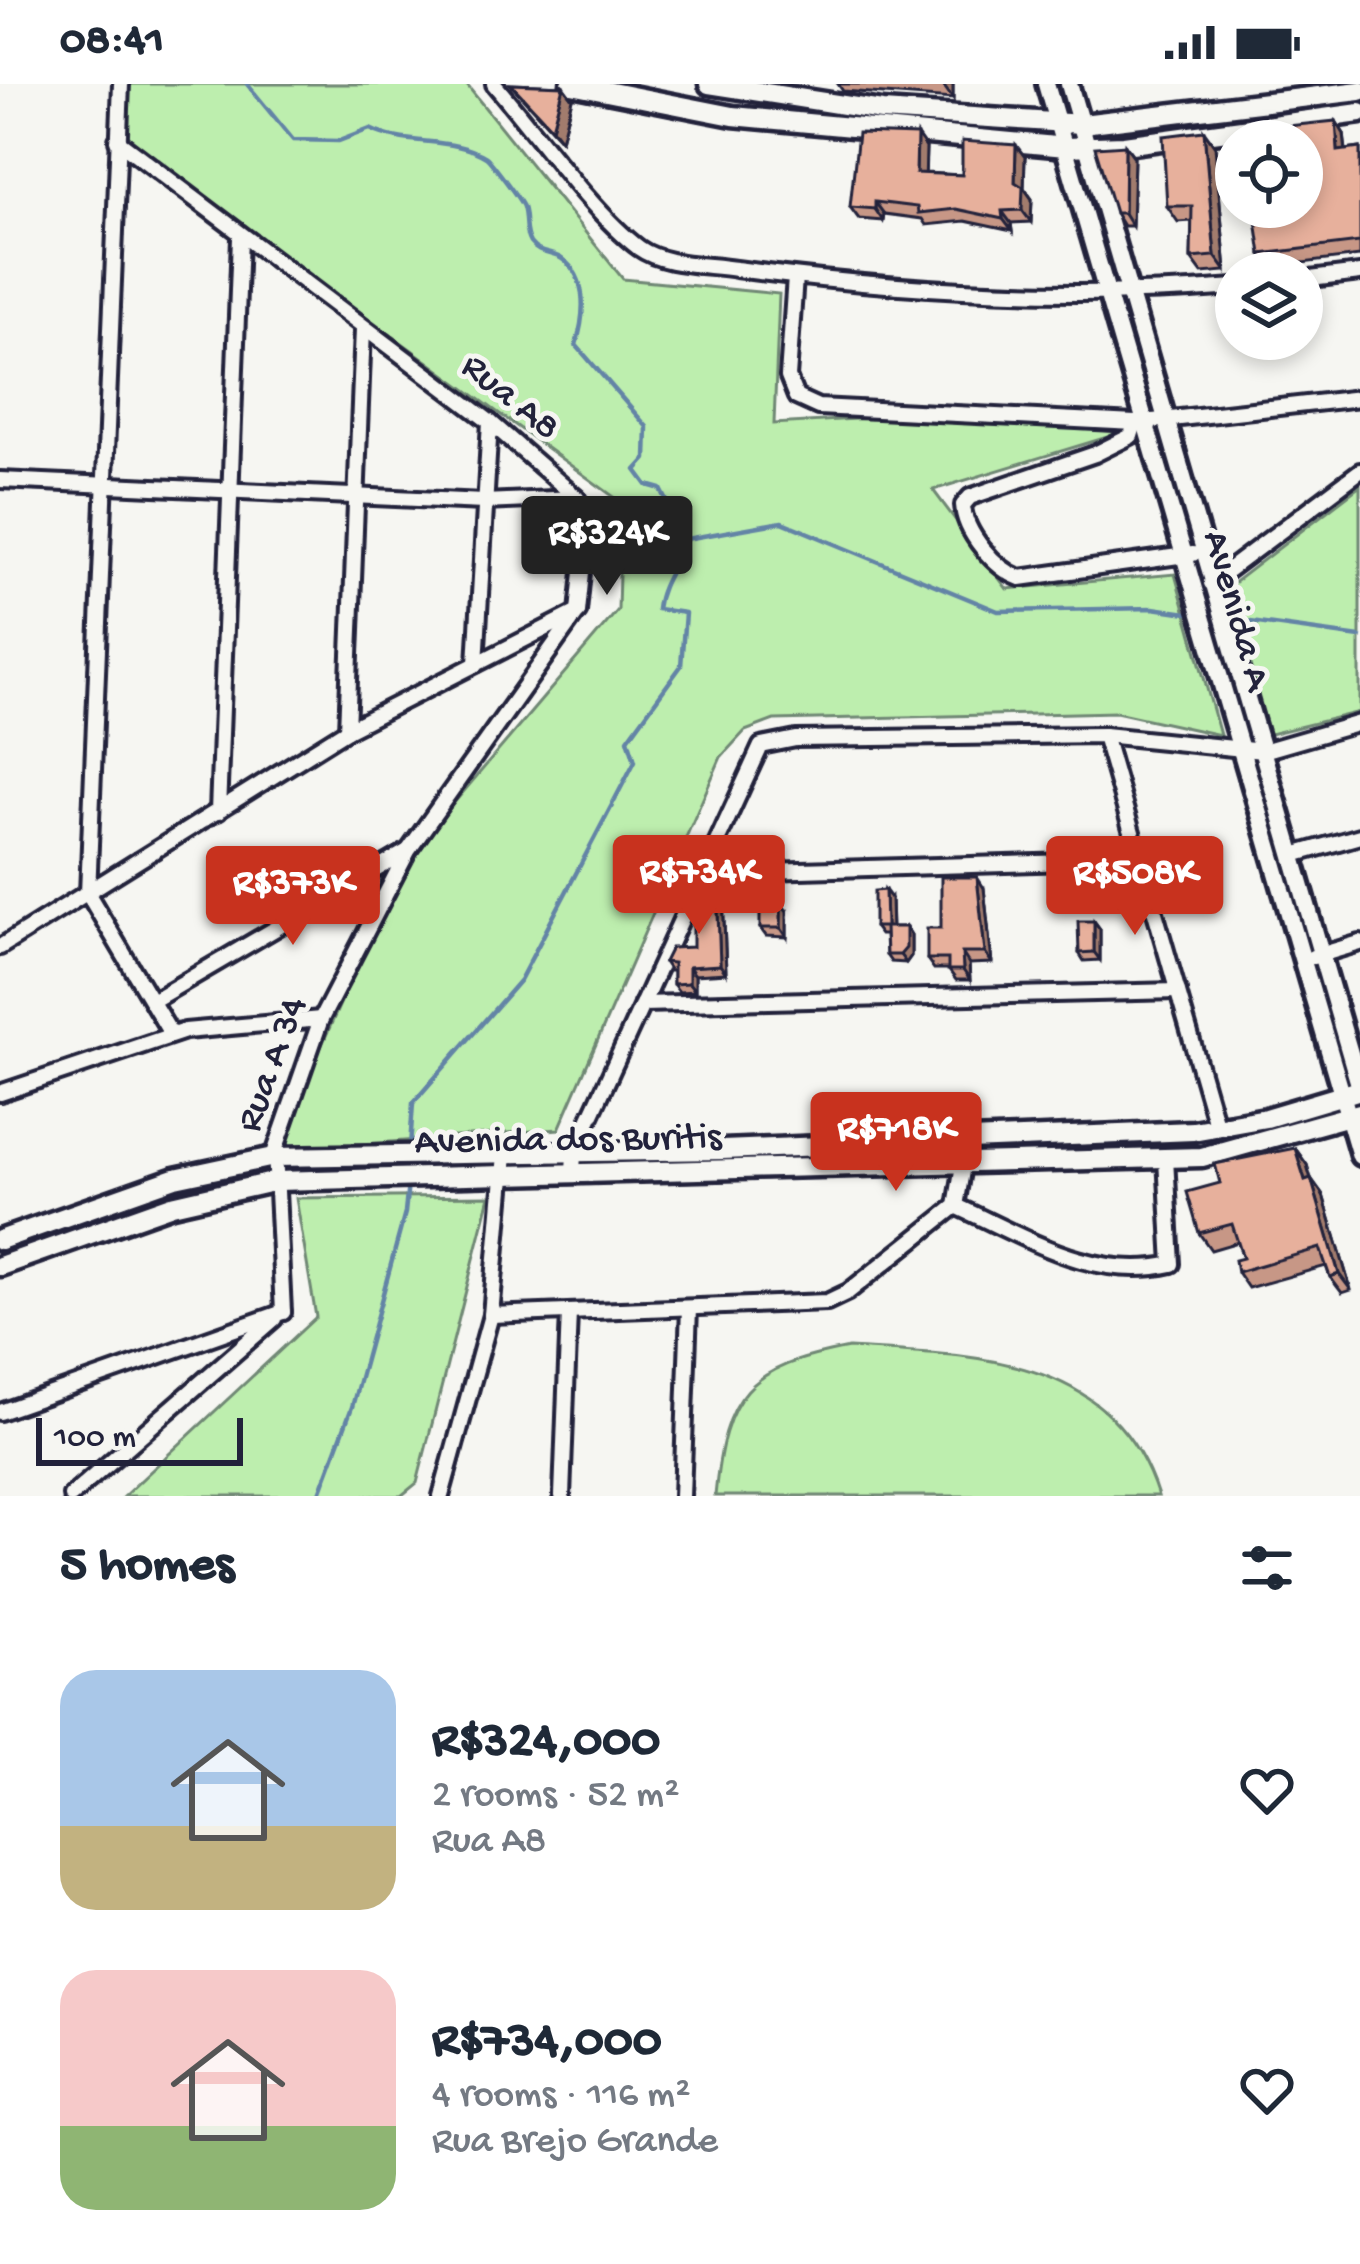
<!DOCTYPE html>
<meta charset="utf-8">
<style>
body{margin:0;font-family:"Gochi Hand",sans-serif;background:#f6f6f7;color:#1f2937;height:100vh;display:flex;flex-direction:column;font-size:45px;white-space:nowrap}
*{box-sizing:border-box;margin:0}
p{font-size:39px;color:#747a83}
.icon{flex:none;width:66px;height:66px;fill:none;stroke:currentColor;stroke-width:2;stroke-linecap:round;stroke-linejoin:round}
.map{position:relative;height:1412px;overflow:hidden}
.sheet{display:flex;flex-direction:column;background:#fff;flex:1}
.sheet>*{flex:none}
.controls{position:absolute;left:1215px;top:36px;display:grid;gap:24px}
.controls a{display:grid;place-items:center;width:108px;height:108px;border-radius:50%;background:#fff;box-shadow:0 6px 18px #0003;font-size:60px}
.scale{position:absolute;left:36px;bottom:30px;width:207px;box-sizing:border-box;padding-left:12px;border:6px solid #22223b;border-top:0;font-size:33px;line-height:42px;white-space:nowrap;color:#22223b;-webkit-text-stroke:9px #f6f6f2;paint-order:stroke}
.price{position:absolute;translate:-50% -102px;padding:0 27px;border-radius:12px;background:#c8321e;color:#fff;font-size:39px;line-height:78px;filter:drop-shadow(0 3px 6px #0008)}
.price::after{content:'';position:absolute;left:50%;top:72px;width:36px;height:27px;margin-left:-18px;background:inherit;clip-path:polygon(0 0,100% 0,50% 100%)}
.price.current{background:#222;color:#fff}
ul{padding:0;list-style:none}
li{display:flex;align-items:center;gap:36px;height:300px;padding:0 60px}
li span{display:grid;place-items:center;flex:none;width:336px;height:240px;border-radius:36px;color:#555}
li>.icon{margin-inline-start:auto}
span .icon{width:144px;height:144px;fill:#fffc;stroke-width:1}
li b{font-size:51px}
h2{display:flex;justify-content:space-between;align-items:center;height:144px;padding:0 60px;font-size:51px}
.status{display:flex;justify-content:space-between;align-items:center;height:84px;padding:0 60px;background:#fff;direction:ltr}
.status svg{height:33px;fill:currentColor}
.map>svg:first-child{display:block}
.green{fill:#bdeeae;stroke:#708874;stroke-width:3}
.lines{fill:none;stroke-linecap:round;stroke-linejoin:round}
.stream{stroke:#6384a6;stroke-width:4.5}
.minor-casing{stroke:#22223b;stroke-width:22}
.tertiary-casing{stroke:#22223b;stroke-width:26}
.secondary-casing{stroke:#22223b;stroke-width:27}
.minor{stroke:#f6f6f2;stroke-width:14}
.tertiary{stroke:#f6f6f2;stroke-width:16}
.secondary{stroke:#f6f6f2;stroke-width:18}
.wall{fill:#c79786;stroke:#22223b;stroke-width:3}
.shaded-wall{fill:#a27b6d;stroke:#22223b;stroke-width:3}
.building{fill:#e7b09c;stroke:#22223b;stroke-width:3}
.labels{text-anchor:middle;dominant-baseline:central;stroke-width:10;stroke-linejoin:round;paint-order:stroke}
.street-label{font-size:39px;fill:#22223b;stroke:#f6f6f2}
</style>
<div class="status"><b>08:41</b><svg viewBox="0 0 49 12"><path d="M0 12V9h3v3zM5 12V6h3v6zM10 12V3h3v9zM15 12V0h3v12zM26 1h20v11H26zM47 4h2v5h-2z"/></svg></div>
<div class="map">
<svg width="1360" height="1412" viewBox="0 0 1360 1412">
<rect width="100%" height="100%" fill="#f6f6f2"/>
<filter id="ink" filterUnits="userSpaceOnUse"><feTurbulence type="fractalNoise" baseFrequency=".00833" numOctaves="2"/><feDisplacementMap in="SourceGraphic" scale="24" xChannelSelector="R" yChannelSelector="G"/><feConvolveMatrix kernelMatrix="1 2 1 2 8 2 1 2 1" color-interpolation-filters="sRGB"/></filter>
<g filter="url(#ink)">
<g class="green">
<path d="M121,0H466L623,195L779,210L774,340L906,332L1124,348L933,406L1007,505L1175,490L1220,651L1116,628L774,636L745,647L721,673L559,1045L275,1067L402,780L618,526L621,418L119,53Z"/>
<path d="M1360,402V628L1266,651L1232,500Z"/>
<path d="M490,1112L417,1399L401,1412H124L316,1233L296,1114Z"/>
<path d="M849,1264C973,1271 1113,1270 1158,1412H715C725,1309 747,1283 849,1264Z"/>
</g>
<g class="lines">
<g class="stream">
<path d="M247,0L293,56L339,57L370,45C406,63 452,52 486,73C491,77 521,117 523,123C527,135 523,148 530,159C539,171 552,168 562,175C590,194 584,235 576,261L647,343L646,375L636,386L647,401L661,405L686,455C677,481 660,498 657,525L685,529L681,582L628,655L635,677L520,896L413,1019L410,1063"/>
<path d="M686,455L782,438L998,527L1153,524L1194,530"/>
<path d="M1229,535L1360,553"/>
<path d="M319,1412L352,1323L405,1129L408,1099"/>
</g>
<defs>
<g id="minor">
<path d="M121,0L88,810L171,950"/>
<path d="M494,0C533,45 594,131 639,164C664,182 706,180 736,185C902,207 1069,216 1236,203"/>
<path d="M795,193L788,293L796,313L818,323L1135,339L1360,314"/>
<path d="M1302,196L1360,189"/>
<path d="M1135,339L1131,352L1095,370L970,413L963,421C964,448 995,485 1020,494L1193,470"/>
<path d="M0,396L484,418L577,414"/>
<path d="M1211,499L1360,387"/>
<path d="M476,580L490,338"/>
<path d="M347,646L363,245"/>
<path d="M1104,651L1217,1044"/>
<path d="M218,728L240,154"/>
<path d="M1293,771L1360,752"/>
<path d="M701,789L1136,776"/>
<path d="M0,863L347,646L578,528L586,448L577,414L490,338L117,56"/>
<path d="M1313,873L1360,859"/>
<path d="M152,917L406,768"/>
<path d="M642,920L1178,907"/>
<path d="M0,1009L185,947L321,935"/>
<path d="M573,1088L574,1069L761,662L796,655L1104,651L1263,667L1360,639"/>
<path d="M956,1122C1025,1153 1094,1198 1172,1180L1166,1075"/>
<path d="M283,1228L275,1067L321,935L408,767L576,530"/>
<path d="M491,1231L827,1218L848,1208L956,1122L963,1081"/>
<path d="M0,1328L283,1228"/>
<path d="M71,1412L274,1235"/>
<path d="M441,1412L491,1231L505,1070"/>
<path d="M562,1412L569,1228"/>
<path d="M682,1412L689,1224"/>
</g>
<g id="tertiary">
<path d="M1046,0L1360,1072"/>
<path d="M1069,0L1360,1004"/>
</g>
<g id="secondary">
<path d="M571,0L733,32L1066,63L1124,61L1360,29"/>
<path d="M709,0L882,27L1082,40L1360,7"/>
<path d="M0,1156L175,1094L274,1073L723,1066L1193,1047L1266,1034L1360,1006"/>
<path d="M0,1182L172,1121L277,1097L1202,1073L1360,1029"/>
</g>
</defs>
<use href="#minor" class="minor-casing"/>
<use href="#tertiary" class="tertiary-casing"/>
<use href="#secondary" class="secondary-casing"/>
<use href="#minor" class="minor"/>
<use href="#tertiary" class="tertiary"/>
<use href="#secondary" class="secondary"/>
</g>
<g class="wall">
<path d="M510,0L563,2L572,14L561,56Z"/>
<path d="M838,0H953V15L843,7Z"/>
<path d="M1336,37L1344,50L1346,66L1360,64V172L1270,183L1261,170L1302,123Z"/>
<path d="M1125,61L1134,73L1132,142H1123L1115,129Z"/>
<path d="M1215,62L1226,187L1202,189L1191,174L1192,137L1178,138L1167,122Z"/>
<path d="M926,64L925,89L962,91L1025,73L1024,104L1032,115L1031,138L1011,139L1012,147L965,137L926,141L922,135L884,130L883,137L859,135L850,123Z"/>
<path d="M984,804L992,879L969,880L970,896H956L948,885H934L927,875L941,844Z"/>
<path d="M723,811L726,889L695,891V907L679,908L673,900V887H670L664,878L693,863Z"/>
<path d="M891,814L892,843H906L911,851V872L906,879L891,878L886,871L885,851H880L874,843Z"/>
<path d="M787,827V853L766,852L760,844Z"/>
<path d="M1094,837L1100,845V876L1084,877L1079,869Z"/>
<path d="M1295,1064L1307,1081L1311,1095L1323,1111L1351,1206L1342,1209L1330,1193L1326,1182L1248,1204L1237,1188L1243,1174L1238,1158L1211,1166L1199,1149L1220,1099Z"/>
</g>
<g class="shaded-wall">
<path d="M943,0H953V15L943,1Z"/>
<path d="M563,2L572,14L561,56L552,44Z"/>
<path d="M1336,37L1344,50L1347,79L1338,67Z"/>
<path d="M1204,47L1215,62L1226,187L1215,172Z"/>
<path d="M917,51L926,64L925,101L916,89Z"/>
<path d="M1016,61L1025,73L1024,104L1032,115L1031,138L1022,126L1015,98Z"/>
<path d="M1125,61L1134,73L1132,142L1124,129Z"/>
<path d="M875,118L884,130L883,137L875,125Z"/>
<path d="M1002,127L1011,139L1012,147L1003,135Z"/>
<path d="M977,793L984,804L992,879L985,869Z"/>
<path d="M717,803L723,811L726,889L720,881Z"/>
<path d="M885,806L891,814L892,851L886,843Z"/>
<path d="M781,819L787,827V853L781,844Z"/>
<path d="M1094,837L1100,845V876L1094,868Z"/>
<path d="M906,843L911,851V872L906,879L900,871Z"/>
<path d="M962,869L969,880L970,896L963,886Z"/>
<path d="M689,883L695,891V907L689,899Z"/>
<path d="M1295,1064L1307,1081L1316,1113L1305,1096Z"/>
<path d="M1311,1094L1323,1111L1351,1206L1339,1190Z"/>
</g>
<g class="building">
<path d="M511,0L563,2L552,44Z"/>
<path d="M1336,37L1338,67L1360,64V158L1261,170L1254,123H1302V57H1269L1268,44Z"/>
<path d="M1204,47L1215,172L1191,174L1192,122H1167L1163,52Z"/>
<path d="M858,49L917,51L916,89L962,91V57L1016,61L1015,98L1023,103L1022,126L1002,127L1003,135L956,125L918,129L917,123L875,118V125L850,123Z"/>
<path d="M1125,61L1124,129H1115L1095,63Z"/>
<path d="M941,793H977L985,869H962L963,886H948V875H927V844H941Z"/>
<path d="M701,799L717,803L720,881L689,883V899L673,900V879L664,878L671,864L693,863V815Z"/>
<path d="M885,806L886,843H906V864L900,871H886L885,843H874V807Z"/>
<rect x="760" y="819" width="21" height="25"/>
<path d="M1078,837H1094V868L1079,869Z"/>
<path d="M1295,1064L1305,1096L1311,1094L1339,1190L1330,1193L1320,1164L1237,1188L1235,1176L1243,1174L1232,1140L1199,1149L1187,1108L1220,1099L1215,1080Z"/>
</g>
</g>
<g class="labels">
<g class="street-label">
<text transform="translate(509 315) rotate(39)">Rua A8</text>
<text transform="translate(1234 527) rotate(74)">Avenida A</text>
<text transform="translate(274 981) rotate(-70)">Rua A 34</text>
<text transform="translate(568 1058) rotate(-1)">Avenida dos Buritis</text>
</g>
</g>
</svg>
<div class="controls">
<a><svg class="icon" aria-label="locate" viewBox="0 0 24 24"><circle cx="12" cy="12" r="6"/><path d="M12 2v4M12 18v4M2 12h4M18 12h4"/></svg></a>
<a><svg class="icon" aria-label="layers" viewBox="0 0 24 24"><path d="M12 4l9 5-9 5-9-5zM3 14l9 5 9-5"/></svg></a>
</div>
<div class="scale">100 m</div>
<b class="price current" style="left:607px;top:514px">R$324K</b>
<b class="price" style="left:699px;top:853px">R$734K</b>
<b class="price" style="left:1135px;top:854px">R$508K</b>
<b class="price" style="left:293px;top:864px">R$373K</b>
<b class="price" style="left:896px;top:1110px">R$718K</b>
</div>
<section class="sheet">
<h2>5 homes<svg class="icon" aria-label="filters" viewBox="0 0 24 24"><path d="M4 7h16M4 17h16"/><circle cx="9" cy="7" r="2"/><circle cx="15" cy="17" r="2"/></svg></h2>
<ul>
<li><span style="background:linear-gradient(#a9c7e8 65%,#c2b280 0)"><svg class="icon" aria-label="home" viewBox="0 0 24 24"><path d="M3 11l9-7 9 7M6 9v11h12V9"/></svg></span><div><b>R$324,000</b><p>2 rooms · 52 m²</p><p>Rua A8</p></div><svg class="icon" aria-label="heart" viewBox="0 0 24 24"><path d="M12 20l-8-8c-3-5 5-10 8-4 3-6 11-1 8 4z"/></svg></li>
<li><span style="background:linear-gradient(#f6c9c9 65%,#8fb573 0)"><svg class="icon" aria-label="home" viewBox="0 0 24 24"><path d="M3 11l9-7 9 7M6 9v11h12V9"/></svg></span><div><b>R$734,000</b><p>4 rooms · 116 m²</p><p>Rua Brejo Grande</p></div><svg class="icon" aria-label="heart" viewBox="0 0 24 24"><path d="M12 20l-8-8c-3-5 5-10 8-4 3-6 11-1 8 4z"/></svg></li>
</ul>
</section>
